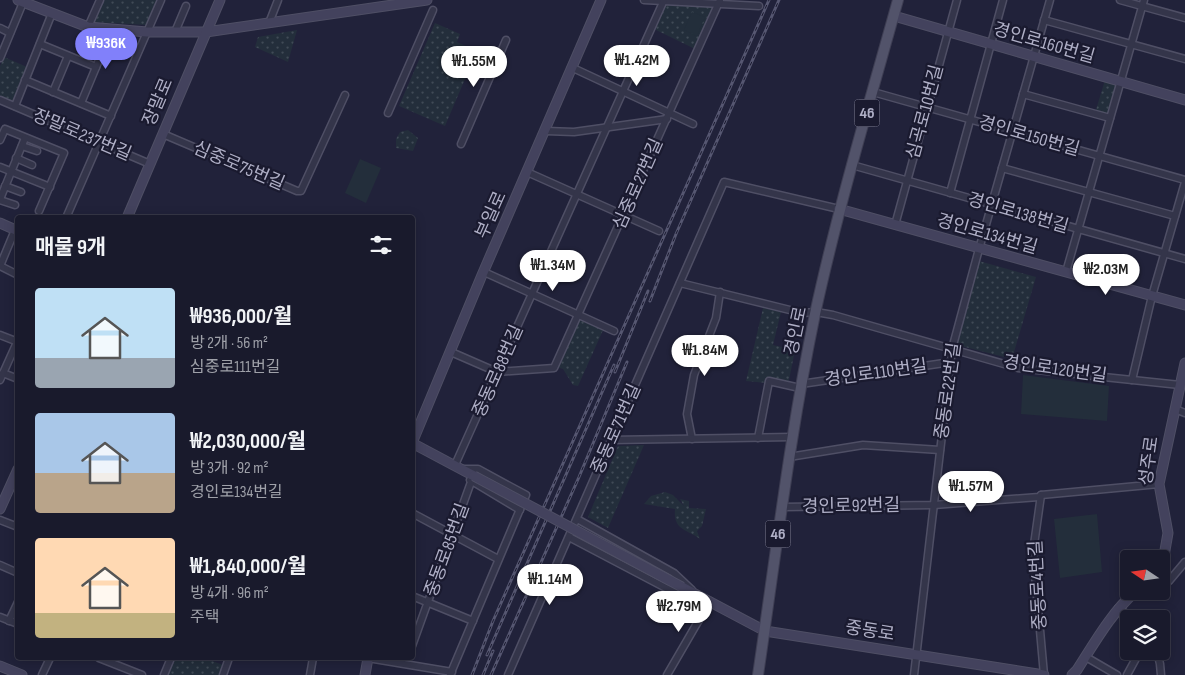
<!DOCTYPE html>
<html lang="ko">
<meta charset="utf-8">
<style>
body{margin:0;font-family:"Sofia Sans Condensed","Noto Sans KR",sans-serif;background:#222334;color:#f1f3f6;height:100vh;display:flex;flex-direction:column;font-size:19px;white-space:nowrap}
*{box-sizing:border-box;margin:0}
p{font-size:16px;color:#9fa1a9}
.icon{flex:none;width:28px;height:28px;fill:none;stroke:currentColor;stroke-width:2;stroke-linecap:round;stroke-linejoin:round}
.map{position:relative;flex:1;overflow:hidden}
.drawer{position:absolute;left:15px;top:215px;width:400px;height:445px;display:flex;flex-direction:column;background:#191a2c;border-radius:5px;box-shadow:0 2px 12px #0003,0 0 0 1px #373848}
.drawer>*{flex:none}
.needle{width:32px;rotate:283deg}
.controls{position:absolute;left:1120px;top:550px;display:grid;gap:10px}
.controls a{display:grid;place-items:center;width:50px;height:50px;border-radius:5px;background:#191a2c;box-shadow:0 2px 12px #0003,0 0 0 1px #373848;font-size:25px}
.price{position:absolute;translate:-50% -42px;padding:0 11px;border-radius:18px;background:#fff;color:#222;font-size:16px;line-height:32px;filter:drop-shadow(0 1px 2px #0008)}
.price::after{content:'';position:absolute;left:50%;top:30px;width:15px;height:11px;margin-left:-8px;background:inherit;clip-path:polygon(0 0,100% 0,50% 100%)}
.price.on{background:#8180fa;color:#fff}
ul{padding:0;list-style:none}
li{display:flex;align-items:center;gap:15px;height:125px;padding:0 20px}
li span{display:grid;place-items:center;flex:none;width:140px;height:100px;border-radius:5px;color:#555}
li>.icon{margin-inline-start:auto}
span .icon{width:60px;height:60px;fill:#fffc;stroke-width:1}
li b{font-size:21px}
h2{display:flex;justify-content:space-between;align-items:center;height:60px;padding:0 20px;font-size:21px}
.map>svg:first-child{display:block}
.green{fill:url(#green-dots)}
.pitch{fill:#232e3b}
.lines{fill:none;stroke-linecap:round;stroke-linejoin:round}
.street-casing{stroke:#4f4f65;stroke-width:9}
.secondary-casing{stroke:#4f4f65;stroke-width:11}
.primary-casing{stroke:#3e3e53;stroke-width:12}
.street{stroke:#34354a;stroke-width:6}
.secondary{stroke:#43425d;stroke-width:9}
.primary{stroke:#52536a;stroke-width:10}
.rail-casing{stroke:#565771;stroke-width:3}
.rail{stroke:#1a1a2f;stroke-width:1;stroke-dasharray:4;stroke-linecap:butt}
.secondary-bridge-casing{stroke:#4f4f65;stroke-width:11;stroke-linecap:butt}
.secondary-bridge{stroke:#43425d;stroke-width:9}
.labels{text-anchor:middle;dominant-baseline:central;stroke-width:4.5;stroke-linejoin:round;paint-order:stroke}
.shield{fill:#1a1a2f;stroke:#828299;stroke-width:1}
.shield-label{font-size:16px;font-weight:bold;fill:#afafc6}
.street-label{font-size:18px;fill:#afafc6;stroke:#1a1a2f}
</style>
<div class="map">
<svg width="1185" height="675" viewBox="0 0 1185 675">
<defs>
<pattern id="green-dots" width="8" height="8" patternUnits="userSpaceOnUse" patternTransform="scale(1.25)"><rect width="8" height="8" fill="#232e3b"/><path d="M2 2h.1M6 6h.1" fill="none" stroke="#404a56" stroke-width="1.8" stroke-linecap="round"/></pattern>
</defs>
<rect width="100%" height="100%" fill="#21223a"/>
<g class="green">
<path d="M104,0H157L146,25L94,22Z"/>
<path d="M664,1L719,4L697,50L652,28Z"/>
<path d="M435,23L460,34L457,42L477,51L445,126L399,106Z"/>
<path d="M297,30L288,62L255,47L258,37Z"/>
<path d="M4,57L27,67L13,102L0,97V66Z"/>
<path d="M1105,80L1119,84L1109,116L1095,113Z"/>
<path d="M408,130L418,138L413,151L396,148V139L400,132Z"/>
<path d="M979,261L1036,277L1012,359L957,345Z"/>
<path d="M763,308L781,312L773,345L795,350L788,385L746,381Z"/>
<path d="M579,316L604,328L578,386L573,385L563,369L556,367Z"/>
<path d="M644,445L608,528L588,517L618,446Z"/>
<path d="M665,492L673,495L684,506L680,499L689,501V508L706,509L702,526L697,531L700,539C686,529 673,530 675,509L644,504L651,496Z"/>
<path d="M171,658H204L226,666L223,675H164Z"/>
</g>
<g class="pitch">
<path d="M692,12L705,17L697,36L684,30Z"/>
<path d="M360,159L381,168L366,203L345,193Z"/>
<path d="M1023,375L1109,386L1107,421L1021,414Z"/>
<path d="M1097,514L1102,572L1060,578L1054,519Z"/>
</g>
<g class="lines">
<defs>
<g id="street">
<path d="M644,0L759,6"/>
<path d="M1120,0L1185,18"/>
<path d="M1044,20L1185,59"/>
<path d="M269,23L278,0"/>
<path d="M88,27L100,0"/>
<path d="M0,28L10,33"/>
<path d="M175,32L186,6"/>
<path d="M40,44L96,67"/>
<path d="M0,58L24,0"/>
<path d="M573,68L693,124"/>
<path d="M25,80L111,116"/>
<path d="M53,92L68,56"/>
<path d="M873,92L1185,180"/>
<path d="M1023,94L1110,118"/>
<path d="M0,100L150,164"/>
<path d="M81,103L112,29"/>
<path d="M15,106L52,13"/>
<path d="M388,113L433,10"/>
<path d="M546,131L574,132L667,119"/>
<path d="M163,134L297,191H301L345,95"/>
<path d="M0,140L5,129L64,153L39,211"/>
<path d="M461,144L506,40"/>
<path d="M22,146L37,151"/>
<path d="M16,158L32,165"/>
<path d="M852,165L1185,259"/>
<path d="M0,167L50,187"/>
<path d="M1002,168L1175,216"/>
<path d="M527,172L659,231"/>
<path d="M5,186L21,192"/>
<path d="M950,193L1003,0"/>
<path d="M0,199L25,138"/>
<path d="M0,200L15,205"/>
<path d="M66,218L161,0"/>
<path d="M895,225L957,0"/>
<path d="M0,266L15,230"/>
<path d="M0,266L18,275"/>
<path d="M484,272L614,331"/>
<path d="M1066,272L1144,0"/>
<path d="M680,283L802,313L816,312L833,315L1018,368L1180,385"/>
<path d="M0,335L18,342"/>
<path d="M451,352L497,372L554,368L720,0"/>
<path d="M3,373L18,379"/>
<path d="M0,380L18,340"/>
<path d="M1132,380L1152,296L1185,182"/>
<path d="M801,384L951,362"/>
<path d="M1175,409L1185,413"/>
<path d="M758,438L769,381L800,388"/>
<path d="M692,439L687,414L694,375L716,318L720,292"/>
<path d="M611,440L792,437"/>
<path d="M789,457L863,445L940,450"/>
<path d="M455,465L664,0"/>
<path d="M470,480L520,510"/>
<path d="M1041,495L1033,552L1044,675"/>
<path d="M782,507L934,505L1039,497L1041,495L1159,484"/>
<path d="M412,513L498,559"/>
<path d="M577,519L674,573L692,590"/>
<path d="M0,520L18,527"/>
<path d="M569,537L666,588L688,593"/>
<path d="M0,565L18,573"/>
<path d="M1161,577L1169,581L1185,562"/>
<path d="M412,596L473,621"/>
<path d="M1118,608L1134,619"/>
<path d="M0,617L18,624"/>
<path d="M9,621L18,602"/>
<path d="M412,646L471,482"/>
<path d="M1157,651L1160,664L1161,675"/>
<path d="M1086,657L1117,675"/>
<path d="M99,658L142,675"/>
<path d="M368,658L452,672"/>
<path d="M42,675L50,658"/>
<path d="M164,675L171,658"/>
<path d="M223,675L229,658"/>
<path d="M310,675L313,658"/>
<path d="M450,675L526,495L478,469H462"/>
<path d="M508,675L724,182L839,209"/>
<path d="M667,675L710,601"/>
<path d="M914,675L952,349L979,249L1050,0"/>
<path d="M1127,675L1140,651"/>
</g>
<g id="secondary">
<path d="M18,0L88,27L147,32H206L427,0"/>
<path d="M894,16L1185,100"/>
<path d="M839,209L1185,305"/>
<path d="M127,218L220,0"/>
<path d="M0,223L18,231"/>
<path d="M412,443L482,275L601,0"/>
<path d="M412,443L474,476"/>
<path d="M0,509L18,469"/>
<path d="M1161,563L1164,556L1168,533L1159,484L1185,363"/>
<path d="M682,587L765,631L1044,675"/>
<path d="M0,666L22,675"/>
<path d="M365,675L368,658"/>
<path d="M1072,675L1077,670C1095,642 1111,613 1136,591"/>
</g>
<path id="primary" d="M758,675C776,554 790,433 815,314C838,208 869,104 898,0"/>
</defs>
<use href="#street" class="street-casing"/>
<use href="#secondary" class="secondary-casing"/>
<use href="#primary" class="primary-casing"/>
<use href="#street" class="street"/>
<use href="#secondary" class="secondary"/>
<use href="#primary" class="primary"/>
<defs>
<g id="rail">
<path d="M650,301L676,234L779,0"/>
<path d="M615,372L648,291"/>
<path d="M487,655L614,365"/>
<path d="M472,675L493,621L769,0"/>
<path d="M483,675L493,651"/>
<path d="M491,675L579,477L627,362"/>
</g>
</defs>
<use href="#rail" class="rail-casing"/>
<use href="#rail" class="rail"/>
<defs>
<path id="secondary-bridge" d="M474,476L682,587"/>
</defs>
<use href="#secondary-bridge" class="secondary-bridge-casing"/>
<use href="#secondary-bridge" class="secondary-bridge"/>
</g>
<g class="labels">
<g class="shield">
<rect x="854.5" y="99.5" width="25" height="27" rx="4"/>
<rect x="765.5" y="520.5" width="25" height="27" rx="4"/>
</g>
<g class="shield-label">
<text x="867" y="113">46</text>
<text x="778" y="534">46</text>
</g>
<g class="street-label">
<text transform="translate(1044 43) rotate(16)">경인로160번길</text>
<text transform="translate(158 102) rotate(-67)">장말로</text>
<text transform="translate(925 112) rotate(-75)">심곡로10번길</text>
<text transform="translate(82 135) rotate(23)">장말로237번길</text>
<text transform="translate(1029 136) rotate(16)">경인로150번길</text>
<text transform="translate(239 166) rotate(23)">심중로75번길</text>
<text transform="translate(638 184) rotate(-66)">심중로27번길</text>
<text transform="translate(1018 213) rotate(16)">경인로138번길</text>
<text transform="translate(491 215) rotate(-66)">부일로</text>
<text transform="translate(987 234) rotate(16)">경인로134번길</text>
<text transform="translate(796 331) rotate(-78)">경인로</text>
<text transform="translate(1055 369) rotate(8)">경인로120번길</text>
<text transform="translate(498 371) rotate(-66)">중동로88번길</text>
<text transform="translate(876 373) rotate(-8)">경인로110번길</text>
<text transform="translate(948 391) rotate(-82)">중동로22번길</text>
<text transform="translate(616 429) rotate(-66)">중동로71번길</text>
<text transform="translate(1149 461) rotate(-82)">성주로</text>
<text transform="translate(851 506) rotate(-1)">경인로92번길</text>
<text transform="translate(447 550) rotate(-70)">중동로85번길</text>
<text transform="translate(1038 585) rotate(-93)">중동로4번길</text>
<text transform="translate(870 631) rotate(9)">중동로</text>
</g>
</g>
</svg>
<div class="controls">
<a><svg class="needle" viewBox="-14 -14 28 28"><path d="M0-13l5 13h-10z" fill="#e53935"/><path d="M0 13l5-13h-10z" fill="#9fa1a9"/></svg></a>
<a><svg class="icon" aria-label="layers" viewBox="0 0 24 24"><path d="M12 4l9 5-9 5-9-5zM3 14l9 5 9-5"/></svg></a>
</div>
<b class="price on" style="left:106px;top:70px">₩936K</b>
<b class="price" style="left:637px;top:87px">₩1.42M</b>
<b class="price" style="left:474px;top:88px">₩1.55M</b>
<b class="price" style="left:553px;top:292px">₩1.34M</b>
<b class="price" style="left:1106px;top:296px">₩2.03M</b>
<b class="price" style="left:705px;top:377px">₩1.84M</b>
<b class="price" style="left:971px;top:513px">₩1.57M</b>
<b class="price" style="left:550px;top:606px">₩1.14M</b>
<b class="price" style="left:679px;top:633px">₩2.79M</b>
<section class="drawer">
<h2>매물 9개<svg class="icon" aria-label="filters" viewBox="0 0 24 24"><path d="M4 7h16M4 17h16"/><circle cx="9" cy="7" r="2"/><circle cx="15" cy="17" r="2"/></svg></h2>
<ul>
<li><span style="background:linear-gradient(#bfe0f5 70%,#9aa5b1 0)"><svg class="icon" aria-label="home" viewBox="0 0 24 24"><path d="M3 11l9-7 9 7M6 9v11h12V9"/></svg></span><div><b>₩936,000/월</b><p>방 2개 · 56 m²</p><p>심중로111번길</p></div></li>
<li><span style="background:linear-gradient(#a9c7e8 60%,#b9a48a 0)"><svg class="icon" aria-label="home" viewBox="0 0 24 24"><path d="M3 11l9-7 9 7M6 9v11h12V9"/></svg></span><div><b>₩2,030,000/월</b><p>방 3개 · 92 m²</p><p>경인로134번길</p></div></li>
<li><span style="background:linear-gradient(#ffd9b3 75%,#c2b280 0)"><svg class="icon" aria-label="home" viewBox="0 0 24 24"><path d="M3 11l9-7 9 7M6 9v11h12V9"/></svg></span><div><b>₩1,840,000/월</b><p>방 4개 · 96 m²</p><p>주택</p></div></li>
</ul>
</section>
</div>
